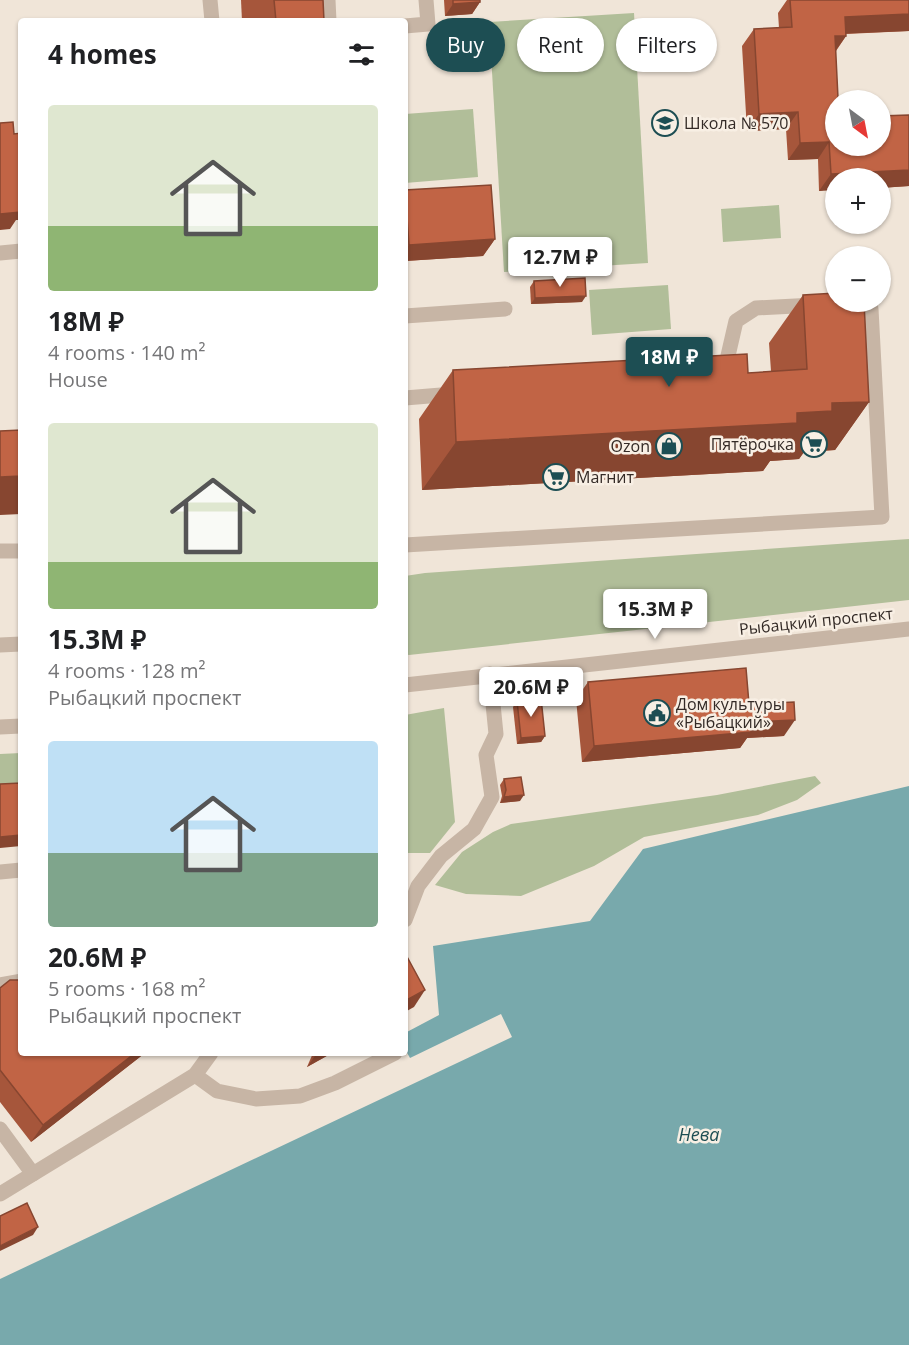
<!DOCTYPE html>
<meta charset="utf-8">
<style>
body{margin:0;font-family:"Open Sans",sans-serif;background:#f6f6f6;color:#202124;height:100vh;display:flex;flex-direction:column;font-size:22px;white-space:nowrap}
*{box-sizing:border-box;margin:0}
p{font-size:20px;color:#757577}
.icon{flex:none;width:33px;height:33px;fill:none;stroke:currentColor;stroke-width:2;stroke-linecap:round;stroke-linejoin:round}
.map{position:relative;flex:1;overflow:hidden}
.panel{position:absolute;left:18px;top:18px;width:390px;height:1038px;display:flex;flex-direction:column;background:#fff;border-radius:6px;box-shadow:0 2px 4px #0004}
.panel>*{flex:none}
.banner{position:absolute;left:426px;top:18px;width:393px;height:54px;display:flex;gap:12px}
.needle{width:39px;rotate:148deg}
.tools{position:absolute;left:825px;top:90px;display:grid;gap:12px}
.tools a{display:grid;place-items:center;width:66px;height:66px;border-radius:50%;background:#fff;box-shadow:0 2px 4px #0004;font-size:30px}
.price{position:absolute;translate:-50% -51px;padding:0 14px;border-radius:6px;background:#fff;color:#222;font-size:20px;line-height:39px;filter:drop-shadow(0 2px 3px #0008)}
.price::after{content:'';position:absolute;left:50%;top:36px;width:18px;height:14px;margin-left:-9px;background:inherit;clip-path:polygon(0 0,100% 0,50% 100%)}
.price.selected{background:#1d4e53;color:#fff}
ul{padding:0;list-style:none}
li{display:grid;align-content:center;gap:12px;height:318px;padding:0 30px}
li span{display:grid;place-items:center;height:186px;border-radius:6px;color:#555}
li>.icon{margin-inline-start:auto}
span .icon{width:108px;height:108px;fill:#fffc;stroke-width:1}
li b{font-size:26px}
h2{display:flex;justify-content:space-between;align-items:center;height:72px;padding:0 30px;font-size:26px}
.tag{padding:0 21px;border-radius:27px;background:#fff;box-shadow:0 2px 4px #0004;font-size:21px;line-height:54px}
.tag.selected{background:#1d4e53;color:#fff}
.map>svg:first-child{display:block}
.green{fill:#b1be99}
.water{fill:#78a9ac}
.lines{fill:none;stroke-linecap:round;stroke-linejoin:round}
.minor{stroke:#c7b5a5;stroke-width:15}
.wall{fill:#a6563b}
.shaded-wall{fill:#874630}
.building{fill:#c16445;stroke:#874630;stroke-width:1.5}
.labels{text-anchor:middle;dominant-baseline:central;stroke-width:5;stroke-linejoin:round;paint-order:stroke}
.poi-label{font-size:16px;fill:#332a26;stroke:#f8efe4;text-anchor:start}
.street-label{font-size:16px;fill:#332a26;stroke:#f8efe4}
.water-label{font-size:18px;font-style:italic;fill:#1d4e53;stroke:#f8efe4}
</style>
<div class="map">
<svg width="909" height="1345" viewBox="0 0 909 1345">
<rect width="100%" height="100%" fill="#f0e5d8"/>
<g class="green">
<path d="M634,13L648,263L504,272L489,22Z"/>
<path d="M473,109L478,177L405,183V114Z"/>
<path d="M779,205L781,238L723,242L721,209Z"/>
<path d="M668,285L671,329L592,335L589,290Z"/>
<path d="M909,539V600L409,655L405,654V576L425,573Z"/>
<path d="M444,708L455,822L430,853H405V715Z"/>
<path d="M21,753V783L0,784V754Z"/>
<path d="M815,776L821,783L797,800L758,815L644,837L594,866L521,896L466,894L435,885L462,852L493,832L511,824L717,795Z"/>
</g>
<path class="water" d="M909,786V1345H0V1279L512,1037L501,1014L410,1058L405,1049V1033L439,1015L433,946L590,921L643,849Z"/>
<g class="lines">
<g class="minor">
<path d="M210,0L212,21"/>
<path d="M328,0L329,21"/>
<path d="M405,26L428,24L426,0"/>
<path d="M0,253L21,251"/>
<path d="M405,316L505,309"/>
<path d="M724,373L736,321L756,308L814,305"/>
<path d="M405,398L453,394"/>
<path d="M405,545L882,517L871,309L847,305"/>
<path d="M0,551H21"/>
<path d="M0,645L21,644"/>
<path d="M405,685L909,629"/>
<path d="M0,727L21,726"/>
<path d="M0,872L21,870"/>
<path d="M405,920L418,886L441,856L474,829L492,797L486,755L496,734L490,674"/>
<path d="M0,985L21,981"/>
<path d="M195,1075L217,1091L256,1099L300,1096L335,1083L395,1053"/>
<path d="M0,1129L33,1174"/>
<path d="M0,1194L195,1075L211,1053"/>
</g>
</g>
<g class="wall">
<path d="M241,0H323L324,21H242Z"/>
<path d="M444,0H480V2L472,14L445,16Z"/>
<path d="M787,0H909V31L846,34V36L836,51V146L909,115V186L880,188V178L819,191L818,159L788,160L786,129L747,131L742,46L754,29L779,28L778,13Z"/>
<path d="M405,190L495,239L483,256L405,261Z"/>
<path d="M534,281L582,302L531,304L530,287Z"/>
<path d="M803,295L869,402L835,450L804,452L799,459L770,461L763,471L422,490L419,419L453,370L748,373L771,371L769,343Z"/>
<path d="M588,682L749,704L784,736L747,738L740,748L582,762L576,699Z"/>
<path d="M517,701L545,736L541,742L517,744L513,707Z"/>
<path d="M504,779L520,801L500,803L502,796L500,785Z"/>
<path d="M0,988L21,1053H145L31,1142L0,1102Z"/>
<path d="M313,1053H332L307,1067Z"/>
</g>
<g class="shaded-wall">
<path d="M480,2L472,14L445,16L453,4Z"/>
<path d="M909,14V31L834,34L845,17Z"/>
<path d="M835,36H846L834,53Z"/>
<path d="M798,112L786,129L747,131L759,114Z"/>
<path d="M829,142L818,159L788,160L800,143Z"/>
<path d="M909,170V186L880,188V178H836V190L819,191L831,174Z"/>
<path d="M21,204V220H16L10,229L0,230V214Z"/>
<path d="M495,239L483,256L405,261V250L409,245Z"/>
<path d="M586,296L582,302L531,304L535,298Z"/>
<path d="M869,402L835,450L804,452L799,459L770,461L763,471L422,490L456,442L797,413L832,403Z"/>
<path d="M21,476V514L0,515V477Z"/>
<path d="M795,720L784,736L747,738L740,748L582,762L594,746L751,722Z"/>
<path d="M545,736L541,742L517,744L521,738Z"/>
<path d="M524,795L520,801L500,803L504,797Z"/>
<path d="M21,835V846L0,848V837Z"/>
<path d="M425,990L414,1007L405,1012V1001Z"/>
<path d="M135,1053H145L31,1142L43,1125Z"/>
<path d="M317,1053H332L307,1067Z"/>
<path d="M38,1227L33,1235L0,1251V1246Z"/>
</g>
<g class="building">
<path d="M274,0H323L324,21H276Z"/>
<path d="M453,0H480V2L453,4Z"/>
<path d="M790,0H909V14L845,17L846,36H835L838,98L849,97V100H836V146H880V116L909,115V170L831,174L829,142L800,143L798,112L759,114L754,29L792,27Z"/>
<path d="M13,122L14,134L21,133V212L0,214V123Z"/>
<path d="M491,185L495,239L409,245L405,190Z"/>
<path d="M585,278L586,296L535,298L534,281Z"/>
<path d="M836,293V302H864L869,402L832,403V411L797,413V423L456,442L453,370L747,354L748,373L807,369L803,295Z"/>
<path d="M21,430V476L0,477V431Z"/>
<path d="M746,668L749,704L794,702L795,720L751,722V732L594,746L588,682Z"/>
<path d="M541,698L545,736L521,738L517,701Z"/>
<path d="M521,777L524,795L504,797L506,790L504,779Z"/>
<path d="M21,783V835L0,837V784Z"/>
<path d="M405,953L425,990L405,1001Z"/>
<path d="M10,980H21V1053H135L43,1125L0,1070V988Z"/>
<path d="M27,1203L38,1227L0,1246V1216Z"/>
</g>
<defs>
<symbol id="school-ring" viewBox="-11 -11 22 22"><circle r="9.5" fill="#f8efe4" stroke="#1d4e53" stroke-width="1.5"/><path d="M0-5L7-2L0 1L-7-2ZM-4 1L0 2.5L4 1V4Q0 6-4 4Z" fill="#1d4e53"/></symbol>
<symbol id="supermarket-ring" viewBox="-11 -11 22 22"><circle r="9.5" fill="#f8efe4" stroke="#1d4e53" stroke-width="1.5"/><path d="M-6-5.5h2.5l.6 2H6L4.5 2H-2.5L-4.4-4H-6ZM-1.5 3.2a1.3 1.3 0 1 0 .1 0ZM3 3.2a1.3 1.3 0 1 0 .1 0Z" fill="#1d4e53"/></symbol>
<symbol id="shop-ring" viewBox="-11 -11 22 22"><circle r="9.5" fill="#f8efe4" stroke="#1d4e53" stroke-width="1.5"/><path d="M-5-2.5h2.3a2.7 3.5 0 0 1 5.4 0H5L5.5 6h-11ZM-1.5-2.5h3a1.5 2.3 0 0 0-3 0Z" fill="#1d4e53"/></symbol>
<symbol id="civic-ring" viewBox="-11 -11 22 22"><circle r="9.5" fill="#f8efe4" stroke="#1d4e53" stroke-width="1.5"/><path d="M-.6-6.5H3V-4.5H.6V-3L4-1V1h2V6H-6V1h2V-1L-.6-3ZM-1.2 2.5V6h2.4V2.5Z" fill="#1d4e53"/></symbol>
</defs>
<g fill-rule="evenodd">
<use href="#school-ring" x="650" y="108" width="30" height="30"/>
<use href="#supermarket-ring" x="799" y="429" width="30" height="30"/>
<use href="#shop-ring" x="654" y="431" width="30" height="30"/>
<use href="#supermarket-ring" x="541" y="462" width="30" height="30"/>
<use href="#civic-ring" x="642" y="698" width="30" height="30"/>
</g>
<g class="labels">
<g class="poi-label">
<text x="684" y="123">Школа № 570</text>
<text x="794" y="444" text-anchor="end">Пятёрочка</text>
<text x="650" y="446" text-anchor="end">Ozon</text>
<text x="576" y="477">Магнит</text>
<text x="676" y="704">Дом культуры<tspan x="676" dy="18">«Рыбацкий»</tspan></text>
</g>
<g class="street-label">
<text transform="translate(816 621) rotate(-6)">Рыбацкий проспект</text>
</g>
<g class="water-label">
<text x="699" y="1134">Нева</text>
</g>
</g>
</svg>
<div class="tools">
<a><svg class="needle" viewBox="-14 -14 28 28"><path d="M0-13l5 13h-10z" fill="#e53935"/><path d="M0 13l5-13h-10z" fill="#757577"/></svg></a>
<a>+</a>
<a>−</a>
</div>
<b class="price" style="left:560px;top:288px">12.7M ₽</b>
<b class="price selected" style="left:669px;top:388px">18M ₽</b>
<b class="price" style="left:655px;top:640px">15.3M ₽</b>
<b class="price" style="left:531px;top:718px">20.6M ₽</b>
<div class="banner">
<a class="tag selected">Buy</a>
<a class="tag">Rent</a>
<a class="tag">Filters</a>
</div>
<section class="panel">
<h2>4 homes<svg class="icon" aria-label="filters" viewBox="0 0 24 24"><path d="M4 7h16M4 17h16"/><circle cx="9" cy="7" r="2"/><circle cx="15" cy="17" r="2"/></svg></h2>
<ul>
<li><span style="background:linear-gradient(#dfe7d0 65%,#8fb573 0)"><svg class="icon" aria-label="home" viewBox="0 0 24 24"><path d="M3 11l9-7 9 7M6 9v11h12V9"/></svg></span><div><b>18M ₽</b><p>4 rooms · 140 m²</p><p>House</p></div></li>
<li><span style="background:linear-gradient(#dfe7d0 75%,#8fb573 0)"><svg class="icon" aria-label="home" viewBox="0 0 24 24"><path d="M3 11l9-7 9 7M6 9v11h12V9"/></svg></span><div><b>15.3M ₽</b><p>4 rooms · 128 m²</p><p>Рыбацкий проспект</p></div></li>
<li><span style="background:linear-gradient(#bfe0f5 60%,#7fa58c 0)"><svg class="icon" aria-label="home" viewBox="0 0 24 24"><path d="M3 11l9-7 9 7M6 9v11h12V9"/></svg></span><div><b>20.6M ₽</b><p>5 rooms · 168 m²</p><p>Рыбацкий проспект</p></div></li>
</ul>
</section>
</div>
